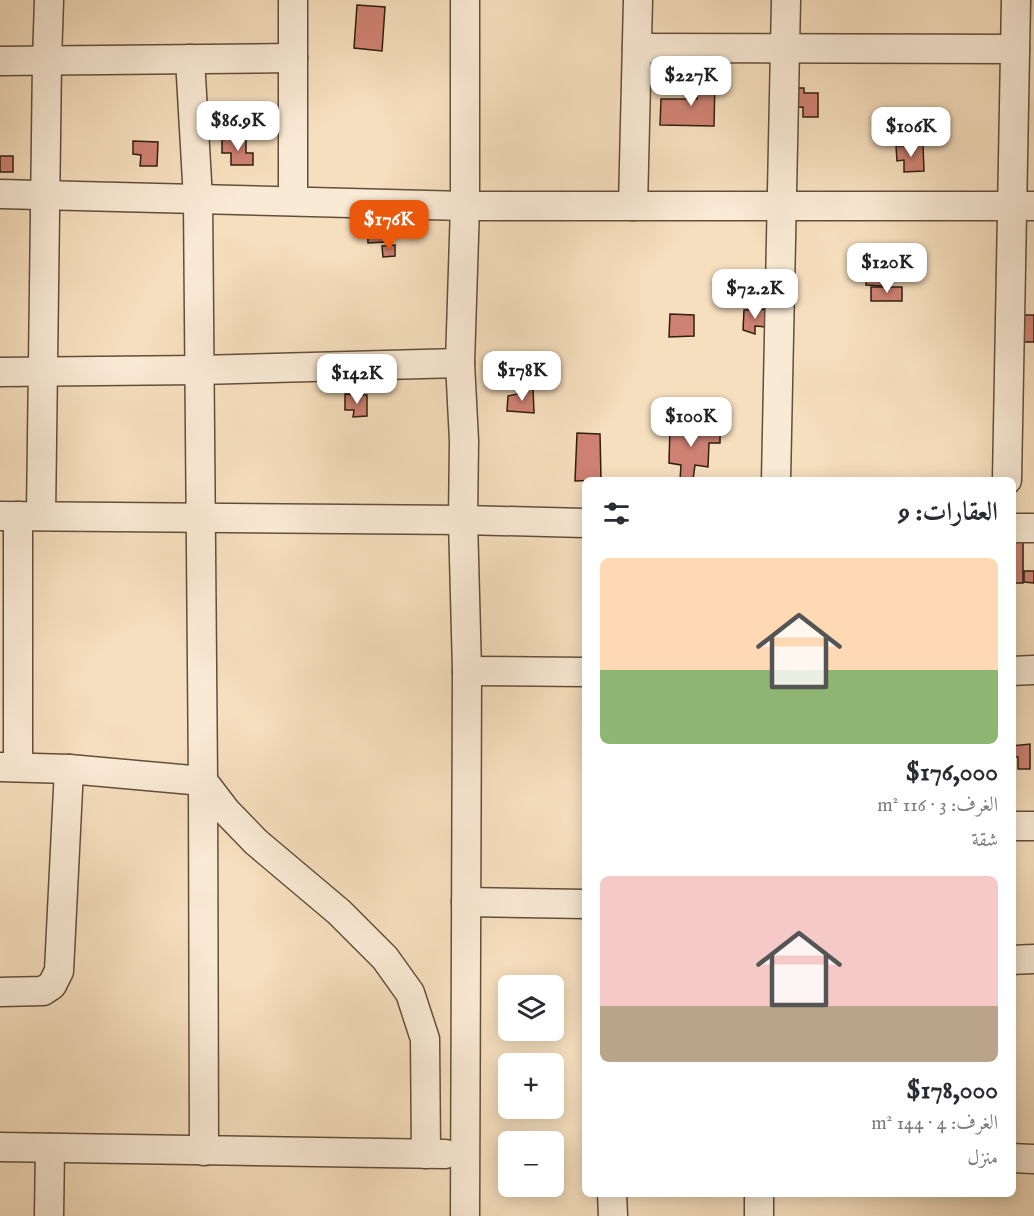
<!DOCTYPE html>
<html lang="ar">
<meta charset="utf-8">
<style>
body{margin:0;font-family:"IM FELL English",Amiri,serif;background:#f7f7f7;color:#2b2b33;direction:rtl;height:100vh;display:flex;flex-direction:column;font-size:22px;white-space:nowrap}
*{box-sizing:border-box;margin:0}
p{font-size:20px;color:#7c7c81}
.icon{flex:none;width:33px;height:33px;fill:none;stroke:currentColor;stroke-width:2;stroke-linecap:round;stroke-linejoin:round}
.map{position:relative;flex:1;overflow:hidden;direction:ltr}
.details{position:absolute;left:582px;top:477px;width:434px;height:720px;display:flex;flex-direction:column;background:#fff;border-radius:9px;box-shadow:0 3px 15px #0003;direction:rtl}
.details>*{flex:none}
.controls{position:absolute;left:498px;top:975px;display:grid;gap:12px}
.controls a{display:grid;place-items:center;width:66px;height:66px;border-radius:9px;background:#fff;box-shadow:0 3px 15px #0003;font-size:30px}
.price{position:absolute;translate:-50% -51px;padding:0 14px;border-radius:12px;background:#fff;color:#222;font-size:20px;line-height:39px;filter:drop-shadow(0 2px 3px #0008)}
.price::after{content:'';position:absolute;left:50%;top:36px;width:18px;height:14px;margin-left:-9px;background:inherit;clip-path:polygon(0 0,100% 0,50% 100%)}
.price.current{background:#ea580c;color:#fff}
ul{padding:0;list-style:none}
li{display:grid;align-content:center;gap:12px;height:318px;padding:0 18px}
li span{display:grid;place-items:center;height:186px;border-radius:9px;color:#555}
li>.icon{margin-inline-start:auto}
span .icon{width:108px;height:108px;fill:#fffc;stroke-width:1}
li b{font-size:26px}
h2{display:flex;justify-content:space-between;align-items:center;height:72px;padding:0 18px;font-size:26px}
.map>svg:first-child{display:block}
.building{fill:#cf8273;stroke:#301f0e;stroke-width:1.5}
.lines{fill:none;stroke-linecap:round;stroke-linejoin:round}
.minor-casing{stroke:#624f3a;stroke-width:31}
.minor{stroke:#f9ead5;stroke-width:28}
</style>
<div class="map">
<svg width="1034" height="1216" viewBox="0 0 1034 1216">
<rect width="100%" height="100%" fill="#f6dfbe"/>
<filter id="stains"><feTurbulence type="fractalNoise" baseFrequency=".00333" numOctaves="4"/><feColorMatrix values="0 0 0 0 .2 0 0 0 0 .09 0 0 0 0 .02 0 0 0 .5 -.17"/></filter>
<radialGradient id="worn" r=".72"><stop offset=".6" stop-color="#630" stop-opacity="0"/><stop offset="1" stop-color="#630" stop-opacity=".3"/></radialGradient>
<g class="building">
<path d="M357,5L385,7L382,51L354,48Z"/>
<path d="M697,77L715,78L714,126L660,125L661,99H697Z"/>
<path d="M791,88H804V93H818V117H803V107L791,108Z"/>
<path d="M222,139H246V153H253V165H231V153H222Z"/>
<path d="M133,141L158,142L157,166H140L141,155L133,154Z"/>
<path d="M923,145L924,171L904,172V160L897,161L896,146Z"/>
<rect x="0" y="156" width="13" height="16"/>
<path d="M384,199L385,242L368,243L366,200Z"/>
<path d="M395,245V256L383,257L382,246Z"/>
<path d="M855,251H865V265L855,266Z"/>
<path d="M867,275L882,276V286L866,285Z"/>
<rect x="871" y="287" width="31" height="14"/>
<path d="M768,309L766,327L755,326V334L743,330L744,310Z"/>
<path d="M670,314L694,315V336L669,337Z"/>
<path d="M1024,315H1034V342H1023Z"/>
<path d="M533,388L534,413L507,411L508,396L522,393L521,389Z"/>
<path d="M345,394L367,395V416L353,417L354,410H345Z"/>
<path d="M670,427L720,429V443H709L708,467L695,465L693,480H680L681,465L669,463Z"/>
<path d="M577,433L600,434L601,480L575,481Z"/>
<rect x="1012" y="535" width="11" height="48"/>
<path d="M1024,571H1034V583L1024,582Z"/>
<path d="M1030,744V769H1018V757H1012V746Z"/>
</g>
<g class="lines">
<defs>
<g id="minor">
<path d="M637,48L1015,49"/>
<path d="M190,59L198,199L203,781L204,1151"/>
<path d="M0,61L293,58"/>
<path d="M0,194L465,206H1034"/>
<path d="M293,201V0"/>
<path d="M633,206L638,0"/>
<path d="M0,372L199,370L460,363"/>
<path d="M776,480L786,0"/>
<path d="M1007,480L1016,0"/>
<path d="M0,516L463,520L585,523"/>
<path d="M18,516V767"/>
<path d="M41,516L47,61L49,0"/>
<path d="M1012,528H1034"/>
<path d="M467,671L585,672"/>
<path d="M1012,671L1034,670"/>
<path d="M0,767L69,769L203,781L226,811L256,842L339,912L385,958L410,993L425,1039L426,1154"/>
<path d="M1012,826H1034"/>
<path d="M466,902L585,904"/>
<path d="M1012,960L1034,959"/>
<path d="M0,992L43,991L52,985L59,971L69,769"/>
<path d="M0,1147L445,1154"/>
<path d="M1012,1158L1034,1159"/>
<path d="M612,1194L613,1216"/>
<path d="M49,1216L50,1148"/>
<path d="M465,1216L467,671L463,520L464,441L460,363L465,206V0"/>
<path d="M759,1216V1194"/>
</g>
</defs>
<use href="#minor" class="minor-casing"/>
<use href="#minor" class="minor"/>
</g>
<rect width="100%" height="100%" filter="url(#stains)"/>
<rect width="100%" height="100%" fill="url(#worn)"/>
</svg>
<div class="controls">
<a><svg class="icon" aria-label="layers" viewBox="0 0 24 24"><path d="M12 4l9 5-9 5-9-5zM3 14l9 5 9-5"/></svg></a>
<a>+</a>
<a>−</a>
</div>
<b class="price" style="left:691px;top:107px">$227K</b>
<b class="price" style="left:238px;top:152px">$86.9K</b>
<b class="price" style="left:911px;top:158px">$106K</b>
<b class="price current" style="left:389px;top:251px">$176K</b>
<b class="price" style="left:887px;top:294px">$120K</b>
<b class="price" style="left:755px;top:320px">$72.2K</b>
<b class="price" style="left:522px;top:402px">$178K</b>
<b class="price" style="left:357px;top:405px">$142K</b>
<b class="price" style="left:691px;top:448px">$100K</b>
<section class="details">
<h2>العقارات: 9<svg class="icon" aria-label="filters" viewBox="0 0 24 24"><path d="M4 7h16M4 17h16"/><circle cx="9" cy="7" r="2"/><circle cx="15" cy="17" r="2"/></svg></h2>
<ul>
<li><span style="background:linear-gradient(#ffd9b3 60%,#8fb573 0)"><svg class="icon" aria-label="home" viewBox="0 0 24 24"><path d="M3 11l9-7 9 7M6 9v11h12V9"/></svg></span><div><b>$176,000</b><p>الغرف: 3 · 116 m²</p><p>شقة</p></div></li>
<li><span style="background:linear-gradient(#f6c9c9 70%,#b9a48a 0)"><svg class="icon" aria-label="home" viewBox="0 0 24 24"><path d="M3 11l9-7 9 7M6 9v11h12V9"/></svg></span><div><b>$178,000</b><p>الغرف: 4 · 144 m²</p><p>منزل</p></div></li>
</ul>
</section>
</div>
